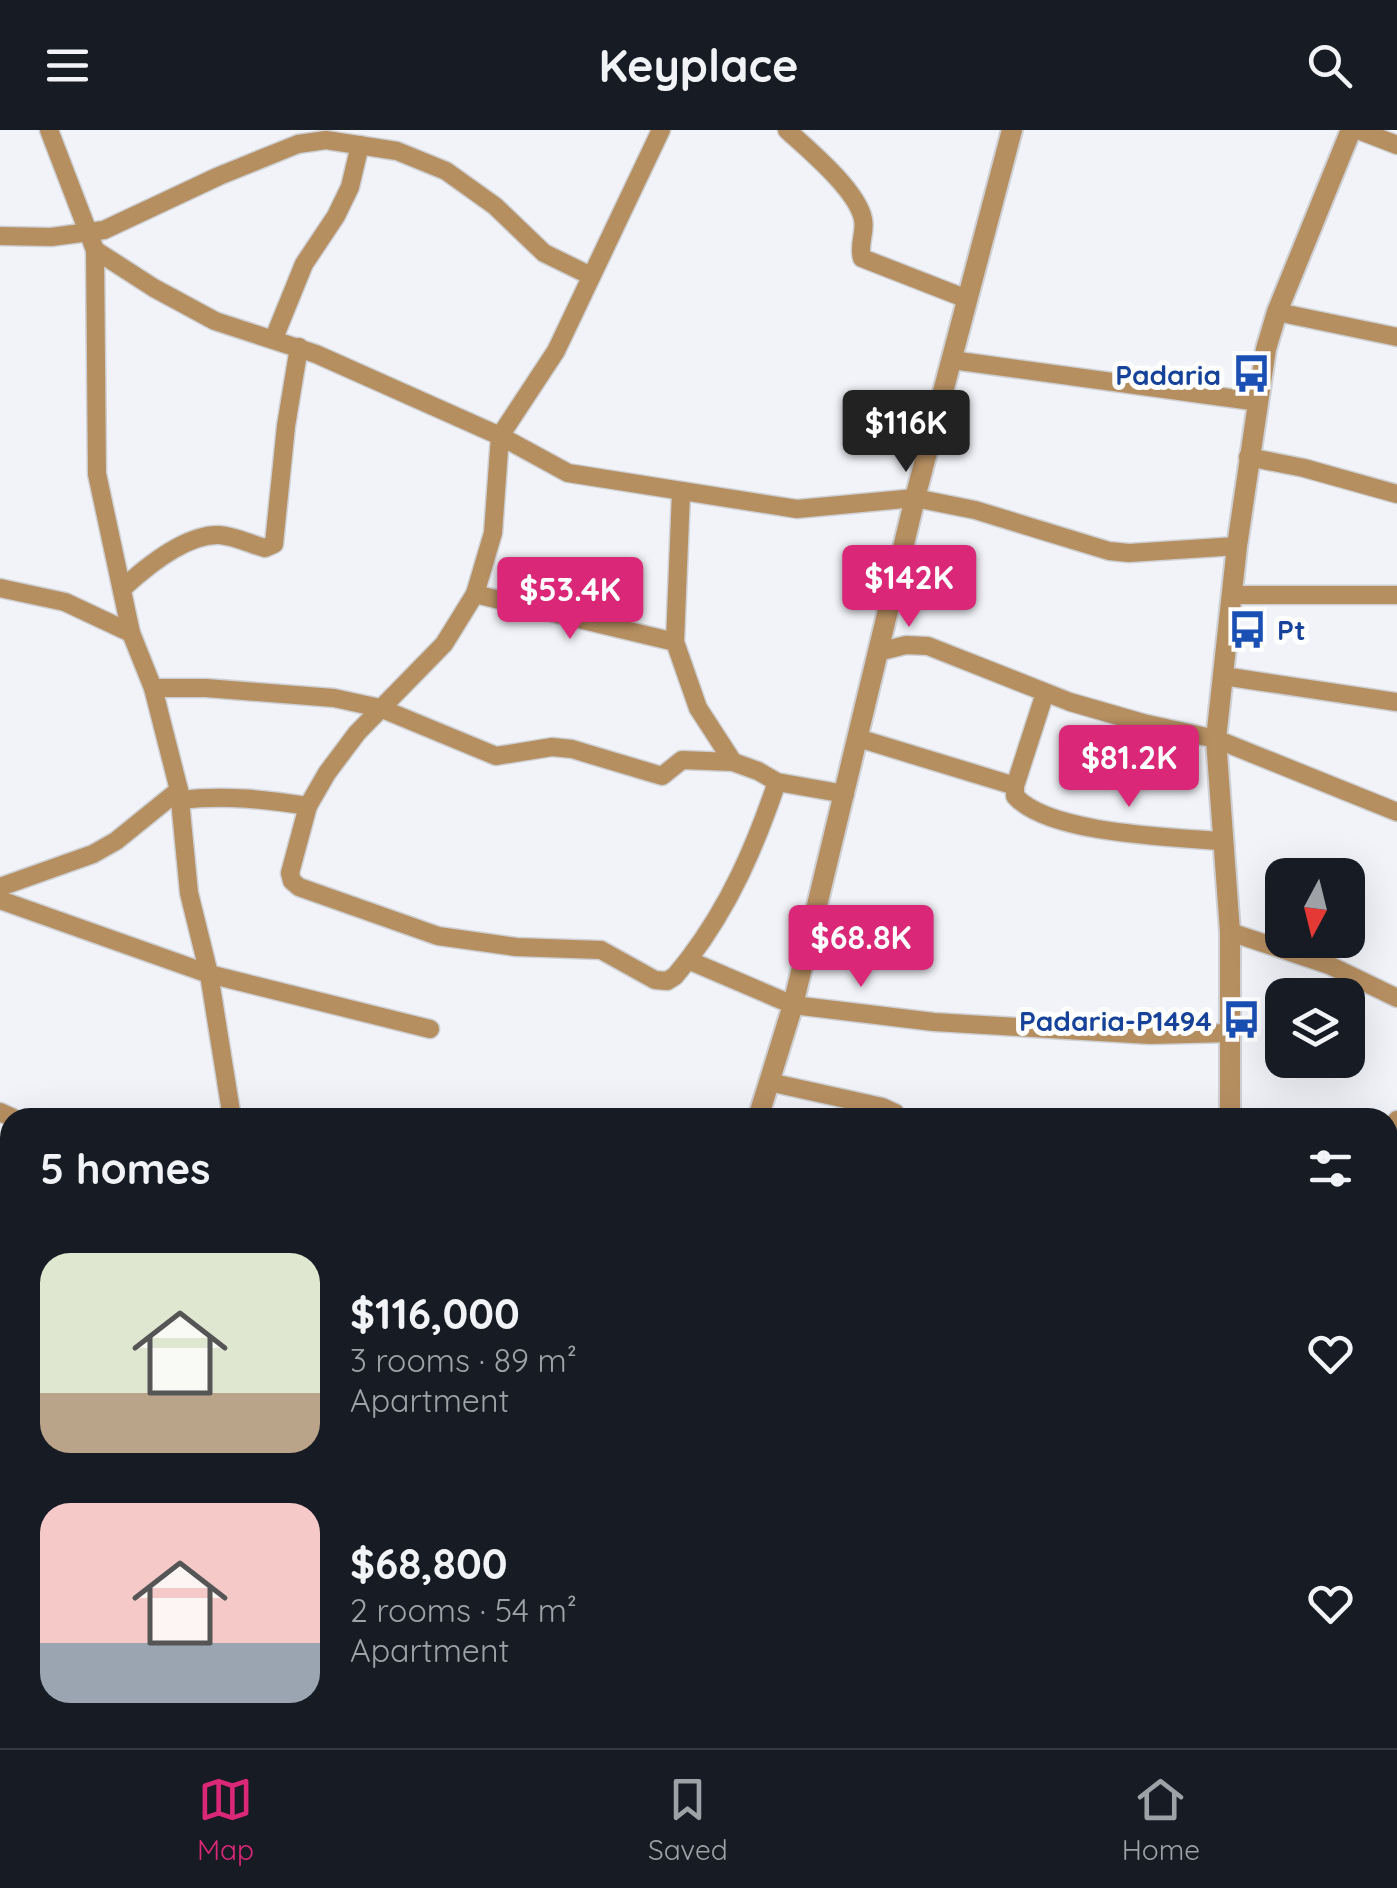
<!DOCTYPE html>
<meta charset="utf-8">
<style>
body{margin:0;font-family:Quicksand,sans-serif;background:#20242c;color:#f1f3f6;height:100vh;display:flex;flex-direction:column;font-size:38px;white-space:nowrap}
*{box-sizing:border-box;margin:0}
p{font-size:32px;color:#9ea1a6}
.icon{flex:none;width:55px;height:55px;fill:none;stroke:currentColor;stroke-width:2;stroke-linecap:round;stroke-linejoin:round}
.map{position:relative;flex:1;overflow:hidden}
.sheet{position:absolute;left:0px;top:978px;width:1398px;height:642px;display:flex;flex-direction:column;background:#171b24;border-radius:30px 30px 0 0;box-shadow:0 10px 40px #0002}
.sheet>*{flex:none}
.needle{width:65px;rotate:187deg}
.buttons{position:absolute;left:1265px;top:728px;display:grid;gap:20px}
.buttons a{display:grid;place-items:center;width:100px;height:100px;border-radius:20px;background:#171b24;box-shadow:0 10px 40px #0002;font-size:50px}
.price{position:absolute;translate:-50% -85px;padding:0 22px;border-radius:10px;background:#db2777;color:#fff;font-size:32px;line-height:65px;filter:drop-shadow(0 2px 5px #0008)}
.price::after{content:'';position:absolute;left:50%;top:60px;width:30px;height:22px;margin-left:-15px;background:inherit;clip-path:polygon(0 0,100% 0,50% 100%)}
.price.active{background:#222;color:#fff}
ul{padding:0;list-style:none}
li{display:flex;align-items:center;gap:30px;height:250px;padding:0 40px}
li span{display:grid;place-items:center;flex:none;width:280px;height:200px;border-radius:30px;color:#555}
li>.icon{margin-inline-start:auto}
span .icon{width:120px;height:120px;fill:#fffc;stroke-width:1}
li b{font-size:42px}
h2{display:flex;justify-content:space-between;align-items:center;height:120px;padding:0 40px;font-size:42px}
header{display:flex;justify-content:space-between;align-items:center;height:130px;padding:0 40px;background:#171b24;font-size:45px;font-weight:700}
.tabs{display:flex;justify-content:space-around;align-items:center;height:140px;border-top:2px solid #363941;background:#171b24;font-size:28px;color:#9ea1a6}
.tabs a{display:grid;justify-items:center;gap:5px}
.tabs .active{color:#db2777}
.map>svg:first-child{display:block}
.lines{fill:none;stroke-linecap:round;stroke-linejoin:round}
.minor-casing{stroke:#ced0d4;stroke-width:21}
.tertiary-casing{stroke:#ced0d4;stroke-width:24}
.minor{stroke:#b68f61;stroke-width:18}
.tertiary{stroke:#b68f61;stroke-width:20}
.labels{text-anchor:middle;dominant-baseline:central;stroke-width:10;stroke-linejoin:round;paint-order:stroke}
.transit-label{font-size:28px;font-weight:bold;fill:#164399;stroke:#fff;text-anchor:end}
</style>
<header><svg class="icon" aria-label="menu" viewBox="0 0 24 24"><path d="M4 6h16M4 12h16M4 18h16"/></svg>Keyplace<svg class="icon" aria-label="search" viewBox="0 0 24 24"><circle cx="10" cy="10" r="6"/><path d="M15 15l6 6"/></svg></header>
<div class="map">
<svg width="1397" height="1618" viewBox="0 0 1397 1618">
<rect width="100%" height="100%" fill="#f1f3f8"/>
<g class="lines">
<defs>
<g id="minor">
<path d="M49,0L95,120L97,344L131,503L153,558L179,660L189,763L209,844L232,988"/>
<path d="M661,0L556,221L500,306L493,403L475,464L444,514L357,603L327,643L308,676L290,743L292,751L299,757L438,806L516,817L601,820L655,850L667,851L675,846L688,830L793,875L934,892L1150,905L1229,903"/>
<path d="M787,0C809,20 857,60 863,89C866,103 858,114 862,128L967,169"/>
<path d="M1358,0L1397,15"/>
<path d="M0,106L51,107L104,100L219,46L298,14L326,10L397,21L446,41L495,76L544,123L591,146"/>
<path d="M95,120L154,158L215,191L316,224L500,306L568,343L797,379L915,368L975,380L1109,421L1129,423L1237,416"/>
<path d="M1277,182L1397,207"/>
<path d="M274,208L304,134L336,86L350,57L360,15"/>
<path d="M952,230L1259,272"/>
<path d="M1248,327L1304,338L1397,364"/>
<path d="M681,363L675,512L698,578L733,632"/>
<path d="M0,458L65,472L131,503"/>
<path d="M123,458C147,436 186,404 219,405C235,406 250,414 265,418L274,414L286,296L299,217"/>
<path d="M475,464L675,512"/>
<path d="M1232,465H1397"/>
<path d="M878,522L906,515L928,516L1070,572L1143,593L1216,609L1397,682"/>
<path d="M1223,546L1397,572"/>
<path d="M153,558H206L334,568L380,578L496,626L552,617L572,619L662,646L682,630L733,632L758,641L777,652L845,664"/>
<path d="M1045,563L1015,656V666C1048,704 1172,707 1221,711"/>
<path d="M858,608L1015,656"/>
<path d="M180,670C224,665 264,669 308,676"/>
<path d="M0,757L93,724L116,711L179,660"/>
<path d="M0,770L209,844L430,899"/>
<path d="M1230,802L1329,835L1397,868"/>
<path d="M688,830C730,775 755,717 777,652"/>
<path d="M769,952L882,977L895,983L896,988"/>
<path d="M0,982L13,988"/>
<path d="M1388,1033L1397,990"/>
<path d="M1388,1086L1397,1087"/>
<path d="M1388,1255H1397"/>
<path d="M0,1461L10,1473"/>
<path d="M1388,1475H1397"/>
<path d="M0,1510L10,1523"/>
<path d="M292,1610L294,1618"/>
<path d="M640,1610L678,1615L716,1610"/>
<path d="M942,1610L958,1618"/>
<path d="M26,1618L31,1610"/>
<path d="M990,1618L993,1610"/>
</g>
<g id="tertiary">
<path d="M758,988L793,875L915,368L1012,0"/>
<path d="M1230,988V802L1216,609L1237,416L1266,219L1277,182L1351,0"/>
<path d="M607,1618L609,1610"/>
<path d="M1208,1618L1210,1610"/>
</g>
</defs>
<use href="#minor" class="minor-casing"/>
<use href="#tertiary" class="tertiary-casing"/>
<use href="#minor" class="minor"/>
<use href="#tertiary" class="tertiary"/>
</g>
<defs>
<symbol id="bus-bare" viewBox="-9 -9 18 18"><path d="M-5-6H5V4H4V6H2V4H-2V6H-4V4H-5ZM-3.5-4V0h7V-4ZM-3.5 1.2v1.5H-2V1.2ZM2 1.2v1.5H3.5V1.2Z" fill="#1a4fb4" stroke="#fff" stroke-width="2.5" paint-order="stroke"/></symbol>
</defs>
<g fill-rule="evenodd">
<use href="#bus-bare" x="1224" y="216" width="55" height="55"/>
<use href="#bus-bare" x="1220" y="472" width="55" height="55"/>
<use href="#bus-bare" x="1214" y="862" width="55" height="55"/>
</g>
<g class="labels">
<g class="transit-label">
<text x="1221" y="244">Padaria</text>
<text x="1277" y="499" text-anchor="start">Pt</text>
<text x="1212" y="890">Padaria-P1494</text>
</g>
</g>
</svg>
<div class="buttons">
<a><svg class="needle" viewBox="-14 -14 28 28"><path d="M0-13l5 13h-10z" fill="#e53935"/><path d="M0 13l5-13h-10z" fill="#9ea1a6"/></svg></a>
<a><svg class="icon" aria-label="layers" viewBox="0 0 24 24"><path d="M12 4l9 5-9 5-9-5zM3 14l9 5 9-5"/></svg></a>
</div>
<b class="price active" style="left:906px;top:345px">$116K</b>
<b class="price" style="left:909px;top:500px">$142K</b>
<b class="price" style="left:570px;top:512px">$53.4K</b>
<b class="price" style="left:1129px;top:680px">$81.2K</b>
<b class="price" style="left:861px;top:860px">$68.8K</b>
<section class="sheet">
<h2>5 homes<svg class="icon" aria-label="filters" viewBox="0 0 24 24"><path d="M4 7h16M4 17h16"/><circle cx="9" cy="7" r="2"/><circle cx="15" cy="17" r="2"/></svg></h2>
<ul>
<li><span style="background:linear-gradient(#dfe7d0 70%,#b9a48a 0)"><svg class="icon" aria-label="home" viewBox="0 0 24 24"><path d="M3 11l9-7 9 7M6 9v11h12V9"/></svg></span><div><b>$116,000</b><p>3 rooms · 89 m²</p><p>Apartment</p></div><svg class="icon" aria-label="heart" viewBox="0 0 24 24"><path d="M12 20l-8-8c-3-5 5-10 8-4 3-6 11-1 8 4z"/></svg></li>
<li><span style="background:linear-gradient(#f6c9c9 70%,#9aa5b1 0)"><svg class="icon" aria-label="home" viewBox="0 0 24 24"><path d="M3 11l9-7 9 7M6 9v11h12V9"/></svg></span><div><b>$68,800</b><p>2 rooms · 54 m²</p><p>Apartment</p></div><svg class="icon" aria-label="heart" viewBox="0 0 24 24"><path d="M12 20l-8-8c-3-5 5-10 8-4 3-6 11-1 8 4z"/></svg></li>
</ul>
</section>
</div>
<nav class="tabs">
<a class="active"><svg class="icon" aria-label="map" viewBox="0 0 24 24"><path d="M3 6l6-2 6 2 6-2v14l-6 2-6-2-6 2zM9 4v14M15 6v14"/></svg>Map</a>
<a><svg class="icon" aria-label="saved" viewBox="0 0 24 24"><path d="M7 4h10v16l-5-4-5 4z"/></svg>Saved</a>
<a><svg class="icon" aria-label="home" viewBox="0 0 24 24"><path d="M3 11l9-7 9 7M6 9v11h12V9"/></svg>Home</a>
</nav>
